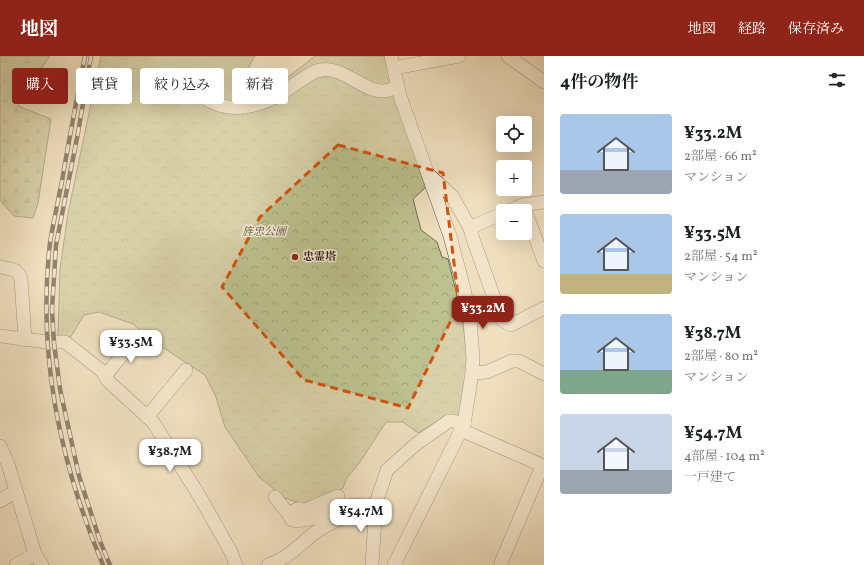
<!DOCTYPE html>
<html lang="ja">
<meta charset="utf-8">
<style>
body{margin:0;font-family:Vollkorn,"Noto Serif JP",serif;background:#f6f6f6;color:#202124;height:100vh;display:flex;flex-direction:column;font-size:15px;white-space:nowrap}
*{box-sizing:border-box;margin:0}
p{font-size:13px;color:#757577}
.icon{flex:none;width:22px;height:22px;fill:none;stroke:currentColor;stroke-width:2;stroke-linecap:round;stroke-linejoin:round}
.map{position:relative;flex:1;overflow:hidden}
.side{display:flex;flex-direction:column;background:#fff;width:320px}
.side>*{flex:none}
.hud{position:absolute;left:12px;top:12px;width:380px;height:36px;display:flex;gap:8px}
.tools{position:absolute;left:496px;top:60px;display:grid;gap:8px}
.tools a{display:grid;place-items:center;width:36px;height:36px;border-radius:4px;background:#fff;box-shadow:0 4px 16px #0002;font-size:20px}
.price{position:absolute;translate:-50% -34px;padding:0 9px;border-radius:8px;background:#fff;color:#222;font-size:13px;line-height:26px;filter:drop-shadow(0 1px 2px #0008)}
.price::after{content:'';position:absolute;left:50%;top:24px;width:12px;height:9px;margin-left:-6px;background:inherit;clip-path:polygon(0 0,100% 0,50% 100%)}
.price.current{background:#8f2418;color:#fff}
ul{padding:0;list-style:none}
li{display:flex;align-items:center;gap:12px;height:100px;padding:0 16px}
li span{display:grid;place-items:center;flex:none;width:112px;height:80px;border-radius:4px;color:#555}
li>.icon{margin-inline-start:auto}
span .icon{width:48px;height:48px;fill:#fffc;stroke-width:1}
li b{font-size:17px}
h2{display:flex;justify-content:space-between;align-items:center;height:48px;padding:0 16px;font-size:17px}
.pill{padding:0 14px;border-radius:4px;background:#fff;box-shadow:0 4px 16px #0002;font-size:14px;line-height:36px}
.pill.current{background:#8f2418;color:#fff}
header{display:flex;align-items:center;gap:24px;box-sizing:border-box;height:56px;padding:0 20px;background:#8f2418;color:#fff}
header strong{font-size:19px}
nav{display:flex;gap:22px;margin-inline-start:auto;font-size:14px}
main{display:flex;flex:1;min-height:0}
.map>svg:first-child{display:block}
.forest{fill:url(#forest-firs);stroke:#6f6c4c}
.park{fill:url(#park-crowns);stroke:#6f6c4c}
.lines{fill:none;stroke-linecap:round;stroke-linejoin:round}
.minor-casing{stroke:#544837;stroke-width:14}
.minor{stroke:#f5ead5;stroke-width:13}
.rail-casing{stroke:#21160a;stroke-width:4.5}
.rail{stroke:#f5ead5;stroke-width:3;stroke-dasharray:9;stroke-linecap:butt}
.marked{fill:none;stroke:#d4520c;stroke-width:3;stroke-dasharray:8 5;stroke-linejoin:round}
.poi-dot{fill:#8f2418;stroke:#f5ead5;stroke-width:1.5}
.labels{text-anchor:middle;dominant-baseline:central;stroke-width:3;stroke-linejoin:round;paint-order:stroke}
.park-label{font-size:11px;font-style:italic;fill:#585239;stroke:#f5ead5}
.poi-label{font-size:11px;font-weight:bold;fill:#21160a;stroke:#f5ead5;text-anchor:start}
</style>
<header>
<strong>地図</strong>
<nav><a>地図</a><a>経路</a><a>保存済み</a></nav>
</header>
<main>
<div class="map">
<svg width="544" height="509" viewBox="0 0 544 509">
<defs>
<pattern id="forest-firs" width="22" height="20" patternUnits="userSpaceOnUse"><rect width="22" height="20" fill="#bdc18f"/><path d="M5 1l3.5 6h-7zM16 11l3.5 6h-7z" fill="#a2a57a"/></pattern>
<pattern id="park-crowns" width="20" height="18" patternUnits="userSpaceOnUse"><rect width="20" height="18" fill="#bdc18f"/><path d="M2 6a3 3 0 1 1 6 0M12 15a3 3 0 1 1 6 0" fill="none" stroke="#a2a57a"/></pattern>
</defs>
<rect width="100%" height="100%" fill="#efdfbf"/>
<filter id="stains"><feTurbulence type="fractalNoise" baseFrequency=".005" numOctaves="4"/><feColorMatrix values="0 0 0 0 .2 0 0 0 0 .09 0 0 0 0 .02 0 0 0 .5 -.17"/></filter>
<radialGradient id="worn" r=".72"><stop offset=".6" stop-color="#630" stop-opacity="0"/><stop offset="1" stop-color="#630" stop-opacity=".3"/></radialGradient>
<path class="forest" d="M0,0H50L33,23L18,50L51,63L38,147L33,162L14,160L0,144Z"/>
<path class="park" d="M101,0H255L249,10L251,17L260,24L273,25L288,21L315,0H384L396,43L426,131L413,143L421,174L437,186L442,201L448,203C455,232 463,262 466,291C469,312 464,340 460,362L444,361L418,377L403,366H386L360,406L346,423L343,432L332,439L315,446L299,447L285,442L259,421L225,371L216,341L205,319L159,289L133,268L99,256L84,259L70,282L58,279L60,213L68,157Z"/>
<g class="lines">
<defs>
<g id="minor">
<path d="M391,0L400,40L450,180L464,233L470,264L473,302L472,317L464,368L394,509"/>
<path d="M508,0L544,26"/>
<path d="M394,12L459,0"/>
<path d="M177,34C183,36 189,36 195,38C205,41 213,48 223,50C242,55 266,47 282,37C292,31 309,16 321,14C343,10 364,36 383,35C388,35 394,32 398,31"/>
<path d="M428,118L452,140L470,172L473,183L502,264L511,269L544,252"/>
<path d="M523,149L544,205"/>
<path d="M508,155L523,149L544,146"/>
<path d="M470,172L503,157"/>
<path d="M0,211C10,213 18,212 21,223L25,284"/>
<path d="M0,280L47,286H65L102,315L108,325L153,366L200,441L231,496L236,509"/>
<path d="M472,317L487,316L512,305H519L544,318"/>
<path d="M105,320L137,281"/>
<path d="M147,361L186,314"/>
<path d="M461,374L544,410"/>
<path d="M0,390L8,408L35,498L42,509"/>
<path d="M338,440L305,454C298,451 294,454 289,459L292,464C318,468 336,447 363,449"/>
<path d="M275,441L289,459"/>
<path d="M0,445L16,435"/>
<path d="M16,509L35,498"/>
<path d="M268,509C289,503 302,485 319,474C337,463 357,455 376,447L387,414L416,388L449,365H453L464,368"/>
<path d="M372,509L376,447"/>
<path d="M500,509L542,410"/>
</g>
</defs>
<use href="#minor" class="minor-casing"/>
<use href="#minor" class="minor"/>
<defs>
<g id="rail">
<path d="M85,0C77,42 69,83 62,125C58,146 53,167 50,187C37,298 60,407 103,509"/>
<path d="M91,0L78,77L56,189L52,254L54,287L60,333L79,420L100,485L110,509"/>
</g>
</defs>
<use href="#rail" class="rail-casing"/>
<use href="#rail" class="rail"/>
</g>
<path d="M0 0H544V509H0ZM338,89L443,117L459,248L408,352L304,324L222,231L260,161Z" fill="#efdfbf" fill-opacity=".55" fill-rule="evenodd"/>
<path class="marked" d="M338,89L443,117L459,248L408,352L304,324L222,231L260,161Z"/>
<circle class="poi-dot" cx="295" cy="201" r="4"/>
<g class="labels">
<g class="park-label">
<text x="264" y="176">旌忠公園</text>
</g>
<g class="poi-label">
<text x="303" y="201">忠霊塔</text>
</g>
</g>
<rect width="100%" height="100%" filter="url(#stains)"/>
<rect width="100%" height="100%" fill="url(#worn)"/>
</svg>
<div class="tools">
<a><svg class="icon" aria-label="locate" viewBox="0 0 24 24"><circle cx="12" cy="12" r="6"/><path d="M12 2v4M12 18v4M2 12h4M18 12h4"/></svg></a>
<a>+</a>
<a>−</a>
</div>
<b class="price current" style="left:483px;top:274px">¥33.2M</b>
<b class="price" style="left:131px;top:308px">¥33.5M</b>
<b class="price" style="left:170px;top:417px">¥38.7M</b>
<b class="price" style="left:361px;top:477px">¥54.7M</b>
<div class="hud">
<a class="pill current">購入</a>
<a class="pill">賃貸</a>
<a class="pill">絞り込み</a>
<a class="pill">新着</a>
</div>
</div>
<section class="side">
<h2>4件の物件<svg class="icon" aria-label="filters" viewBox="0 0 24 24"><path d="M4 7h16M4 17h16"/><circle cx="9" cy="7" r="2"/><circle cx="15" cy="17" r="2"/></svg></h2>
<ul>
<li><span style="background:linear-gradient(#a9c7e8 70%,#9aa5b1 0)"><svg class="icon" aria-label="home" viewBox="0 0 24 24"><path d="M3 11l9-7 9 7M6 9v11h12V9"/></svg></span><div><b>¥33.2M</b><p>2部屋 · 66 m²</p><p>マンション</p></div></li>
<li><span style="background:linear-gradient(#a9c7e8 75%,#c2b280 0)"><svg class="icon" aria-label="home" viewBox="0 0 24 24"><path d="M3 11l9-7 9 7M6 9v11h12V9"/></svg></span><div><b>¥33.5M</b><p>2部屋 · 54 m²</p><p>マンション</p></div></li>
<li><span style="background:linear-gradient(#a9c7e8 70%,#7fa58c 0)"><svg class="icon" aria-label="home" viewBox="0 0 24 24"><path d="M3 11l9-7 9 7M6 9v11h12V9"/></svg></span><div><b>¥38.7M</b><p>2部屋 · 80 m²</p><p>マンション</p></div></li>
<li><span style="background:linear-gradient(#c9d6e8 70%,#9aa5b1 0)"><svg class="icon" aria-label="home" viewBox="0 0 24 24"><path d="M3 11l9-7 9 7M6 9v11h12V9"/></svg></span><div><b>¥54.7M</b><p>4部屋 · 104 m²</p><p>一戸建て</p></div></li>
</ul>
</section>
</main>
